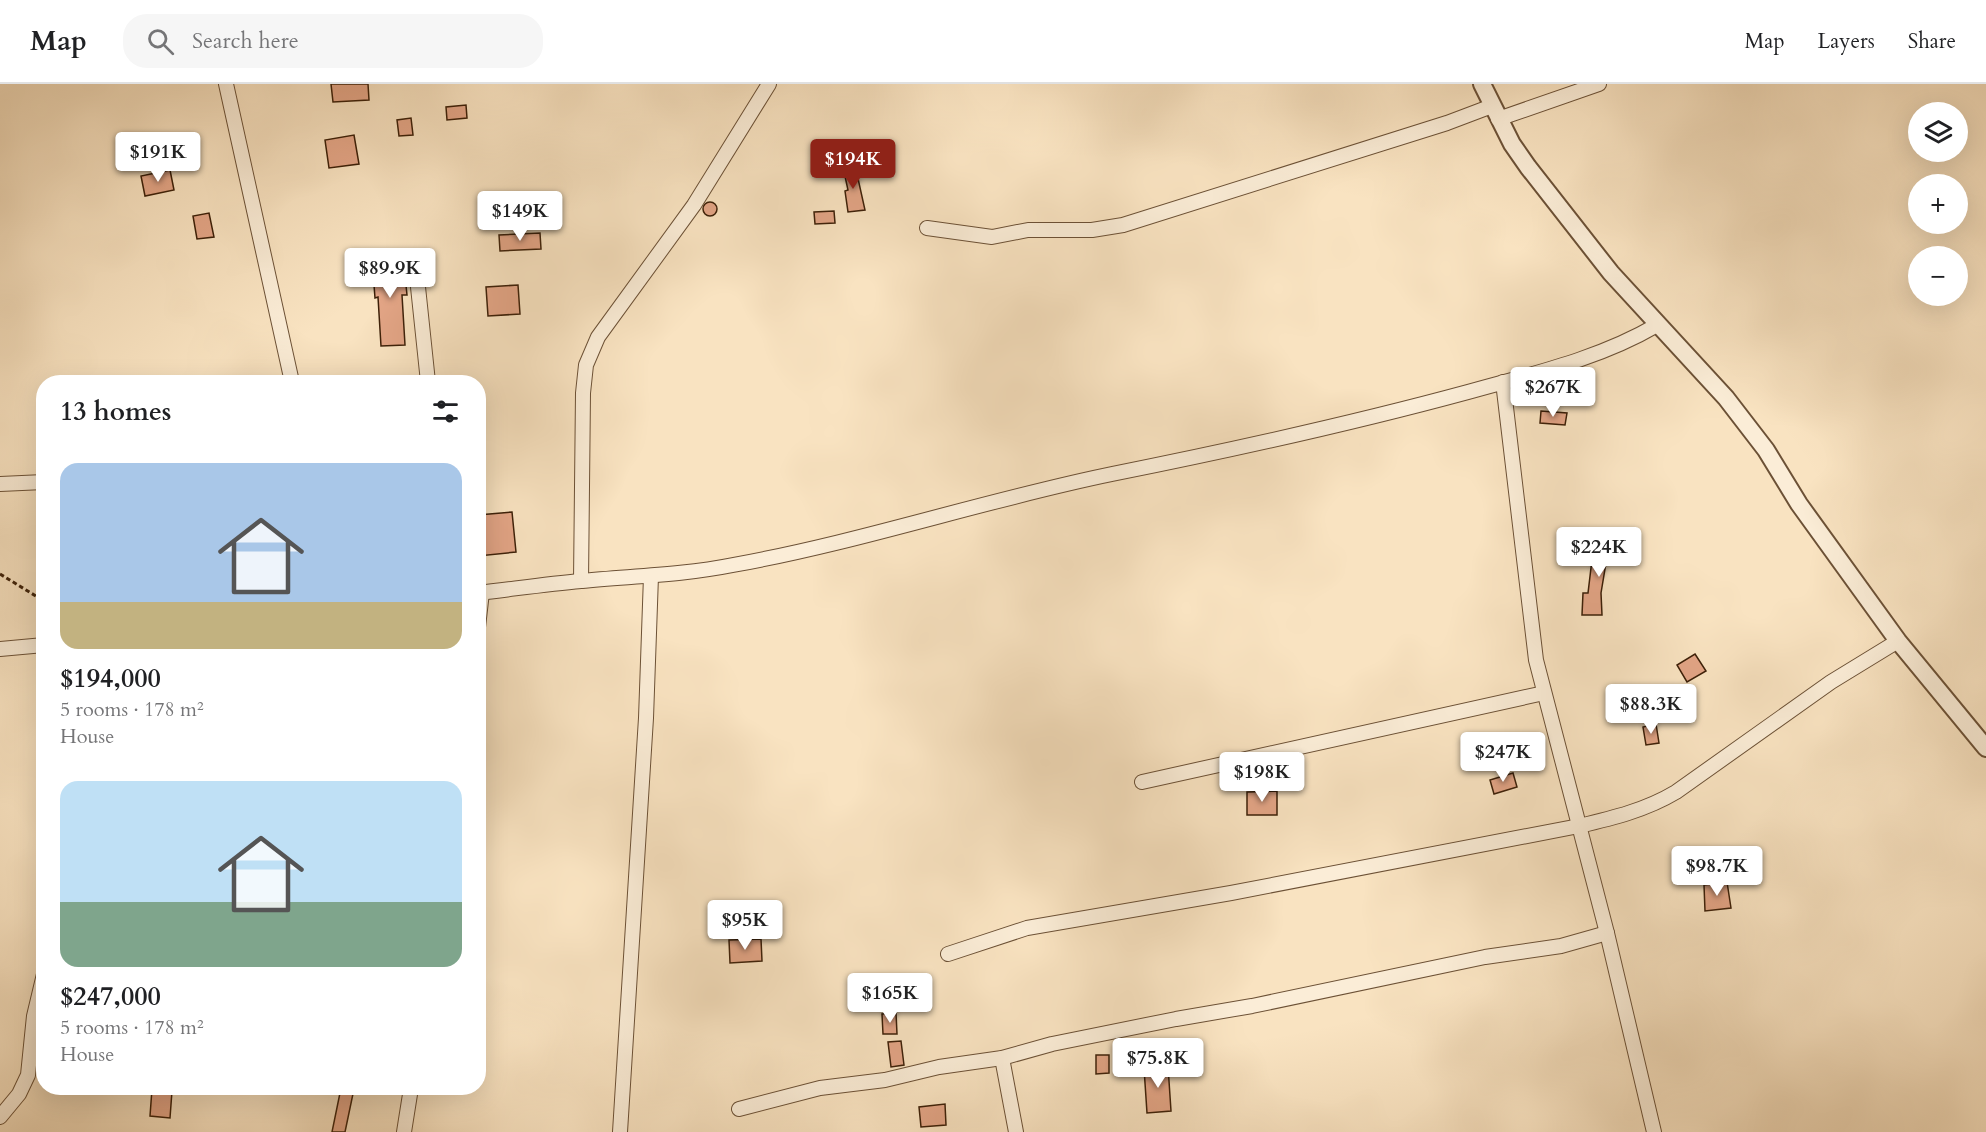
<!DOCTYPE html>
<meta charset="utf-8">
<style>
body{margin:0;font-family:Cardo,serif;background:#f6f6f6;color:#202124;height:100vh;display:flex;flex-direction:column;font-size:22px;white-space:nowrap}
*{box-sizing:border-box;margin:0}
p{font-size:20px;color:#757577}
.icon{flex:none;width:33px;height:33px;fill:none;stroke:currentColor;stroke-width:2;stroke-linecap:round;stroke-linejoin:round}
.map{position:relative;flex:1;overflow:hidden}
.drawer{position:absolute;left:36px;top:291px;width:450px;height:720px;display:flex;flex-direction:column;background:#fff;border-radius:24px;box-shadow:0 6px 24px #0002}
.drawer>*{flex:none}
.tools{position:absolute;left:1908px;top:18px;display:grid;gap:12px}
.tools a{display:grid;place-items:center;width:60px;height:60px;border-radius:50%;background:#fff;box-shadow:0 6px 24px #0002;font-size:30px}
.price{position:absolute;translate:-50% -51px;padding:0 14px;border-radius:6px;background:#fff;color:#222;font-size:20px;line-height:39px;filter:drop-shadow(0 2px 3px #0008)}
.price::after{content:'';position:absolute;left:50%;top:36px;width:18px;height:14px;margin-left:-9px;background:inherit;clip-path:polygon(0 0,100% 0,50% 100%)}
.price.current{background:#8f2418;color:#fff}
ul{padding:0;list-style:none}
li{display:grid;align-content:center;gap:12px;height:318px;padding:0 24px}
li span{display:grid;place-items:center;height:186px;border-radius:18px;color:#555}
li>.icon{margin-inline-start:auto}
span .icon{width:108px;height:108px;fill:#fffc;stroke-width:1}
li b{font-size:26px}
h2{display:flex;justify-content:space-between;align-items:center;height:72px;padding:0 24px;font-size:26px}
header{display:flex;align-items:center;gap:36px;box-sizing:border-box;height:84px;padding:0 30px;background:#fff;border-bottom:2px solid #e0e0e0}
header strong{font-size:28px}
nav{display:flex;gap:33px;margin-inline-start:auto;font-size:21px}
.search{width:420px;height:54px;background:#f6f6f6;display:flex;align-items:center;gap:15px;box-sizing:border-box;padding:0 21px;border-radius:24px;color:#757577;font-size:22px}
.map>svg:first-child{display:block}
.building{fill:#e3a586;stroke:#3d2008;stroke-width:1.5}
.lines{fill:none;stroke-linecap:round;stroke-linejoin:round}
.minor-casing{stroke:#6c5136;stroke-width:16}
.tertiary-casing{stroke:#6c5136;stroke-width:20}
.path{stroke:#3d2008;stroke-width:3;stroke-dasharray:4.5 3;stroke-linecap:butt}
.minor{stroke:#fbedd7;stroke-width:14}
.tertiary{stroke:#fbedd7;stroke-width:16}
</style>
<header>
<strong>Map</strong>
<div class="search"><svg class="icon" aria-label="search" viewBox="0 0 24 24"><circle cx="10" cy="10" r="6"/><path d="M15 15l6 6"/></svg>Search here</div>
<nav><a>Map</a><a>Layers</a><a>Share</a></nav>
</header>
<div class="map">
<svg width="1986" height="1048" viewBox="0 0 1986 1048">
<rect width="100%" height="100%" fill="#f9e3c1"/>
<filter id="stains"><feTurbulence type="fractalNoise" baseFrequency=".00333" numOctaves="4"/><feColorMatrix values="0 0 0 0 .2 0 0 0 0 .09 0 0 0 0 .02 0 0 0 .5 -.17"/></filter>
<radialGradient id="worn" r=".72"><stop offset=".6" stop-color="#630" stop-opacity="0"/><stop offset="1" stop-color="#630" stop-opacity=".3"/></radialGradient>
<g class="building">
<path d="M331,0H368L369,16L333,18Z"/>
<path d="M466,21L467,34L447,36L446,23Z"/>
<path d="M411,34L413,51L399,52L397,36Z"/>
<path d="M354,51L359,80L329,84L325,56Z"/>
<path d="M855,81L865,126L848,128L845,107L848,106L843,83Z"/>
<path d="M170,86L174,106L145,112L141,92Z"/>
<circle cx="710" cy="125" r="7"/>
<path d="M834,127L835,139L815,140L814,128Z"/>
<path d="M209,129L214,153L197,155L193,132Z"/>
<path d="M540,149L541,165L500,167L499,151Z"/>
<path d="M403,172L407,211H402L405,261L381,262L378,213L375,214L372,175Z"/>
<path d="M518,201L520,230L488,232L486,203Z"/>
<path d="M1541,327L1567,329L1565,341L1540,339Z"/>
<path d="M512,428L516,468L478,472V431Z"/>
<path d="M1594,459L1633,468V471L1607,473L1601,509L1602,531H1582L1583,509H1588Z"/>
<path d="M1695,570L1706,587L1687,598L1677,581Z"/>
<path d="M1656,640L1659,659L1646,661L1643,643Z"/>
<path d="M1513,689L1517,703L1494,710L1490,696Z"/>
<path d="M1277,707V731H1247V708Z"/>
<path d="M1727,798L1731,824L1705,827L1704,801Z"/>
<path d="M761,855L762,877L730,879L729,856Z"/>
<path d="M896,929L897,950H883L882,930Z"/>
<path d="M901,957L904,981L891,983L888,958Z"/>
<path d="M1096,971H1109V989L1096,990Z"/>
<path d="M1168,982L1171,1027L1147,1029L1144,984Z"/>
<path d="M341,1004L354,1005L345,1048H332Z"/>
<path d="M152,1005L172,1007L170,1034L150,1032Z"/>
<path d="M945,1020L946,1041L921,1043L919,1023Z"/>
</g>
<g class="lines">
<defs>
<g id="minor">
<path d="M226,0L292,298"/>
<path d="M1498,35L1599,0"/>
<path d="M927,144L992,153L1028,146H1092L1123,141L1447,39L1492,22"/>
<path d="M418,203L428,298"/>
<path d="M1503,298L1536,576L1607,849L1654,1048"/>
<path d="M0,400L44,398"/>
<path d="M581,497L583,309L586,281L598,253L694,121L769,0"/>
<path d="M478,509C513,505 547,500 581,497C632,492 683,491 733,481C861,458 985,416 1112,390C1232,366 1350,340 1468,308C1532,290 1599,275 1657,241"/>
<path d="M478,543L482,508"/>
<path d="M0,565L44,561"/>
<path d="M1142,698L1544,609"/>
<path d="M948,870L1027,844L1231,809L1579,742C1613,734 1646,726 1676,708L1831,598L1898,557"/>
<path d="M1002,974L1016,1048"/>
<path d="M739,1025L820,1004L885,996L939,983L1002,974L1052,960L1176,935L1252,922L1485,873L1561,862L1607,849"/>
<path d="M0,1033L19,1010L28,991L34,932L44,890"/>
<path d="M404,1048L411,1004"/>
<path d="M620,1048L646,634L651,492"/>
</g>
<path id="tertiary" d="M1482,0L1512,60L1528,83L1611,189L1726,314L1766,366L1799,420L1898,557L1986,664"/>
</defs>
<use href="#minor" class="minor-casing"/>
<use href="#tertiary" class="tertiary-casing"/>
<path class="path" d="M0,490L44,517"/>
<use href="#minor" class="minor"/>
<use href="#tertiary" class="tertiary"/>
</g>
<rect width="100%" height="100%" filter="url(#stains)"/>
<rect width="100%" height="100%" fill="url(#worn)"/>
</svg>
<div class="tools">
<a><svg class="icon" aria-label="layers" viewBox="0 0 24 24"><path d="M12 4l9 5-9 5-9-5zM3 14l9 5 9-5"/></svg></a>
<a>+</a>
<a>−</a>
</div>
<b class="price" style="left:158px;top:99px">$191K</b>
<b class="price current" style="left:853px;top:106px">$194K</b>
<b class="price" style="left:520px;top:158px">$149K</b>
<b class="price" style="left:390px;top:215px">$89.9K</b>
<b class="price" style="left:1553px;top:334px">$267K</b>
<b class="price" style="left:1599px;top:494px">$224K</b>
<b class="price" style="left:1651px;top:651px">$88.3K</b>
<b class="price" style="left:1503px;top:699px">$247K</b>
<b class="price" style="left:1262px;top:719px">$198K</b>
<b class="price" style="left:1717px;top:813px">$98.7K</b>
<b class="price" style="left:745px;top:867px">$95K</b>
<b class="price" style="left:890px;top:940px">$165K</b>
<b class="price" style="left:1158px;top:1005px">$75.8K</b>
<section class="drawer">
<h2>13 homes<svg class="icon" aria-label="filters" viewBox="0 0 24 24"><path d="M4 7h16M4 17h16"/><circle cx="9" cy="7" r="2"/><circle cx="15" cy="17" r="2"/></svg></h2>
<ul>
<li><span style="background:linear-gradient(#a9c7e8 75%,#c2b280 0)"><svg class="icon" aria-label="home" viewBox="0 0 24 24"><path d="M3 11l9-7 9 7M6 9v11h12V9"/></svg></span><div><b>$194,000</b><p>5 rooms · 178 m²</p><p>House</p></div></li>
<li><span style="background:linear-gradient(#bfe0f5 65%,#7fa58c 0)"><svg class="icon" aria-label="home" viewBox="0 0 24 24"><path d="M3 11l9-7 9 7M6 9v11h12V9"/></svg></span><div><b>$247,000</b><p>5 rooms · 178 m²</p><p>House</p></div></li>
</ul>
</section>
</div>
